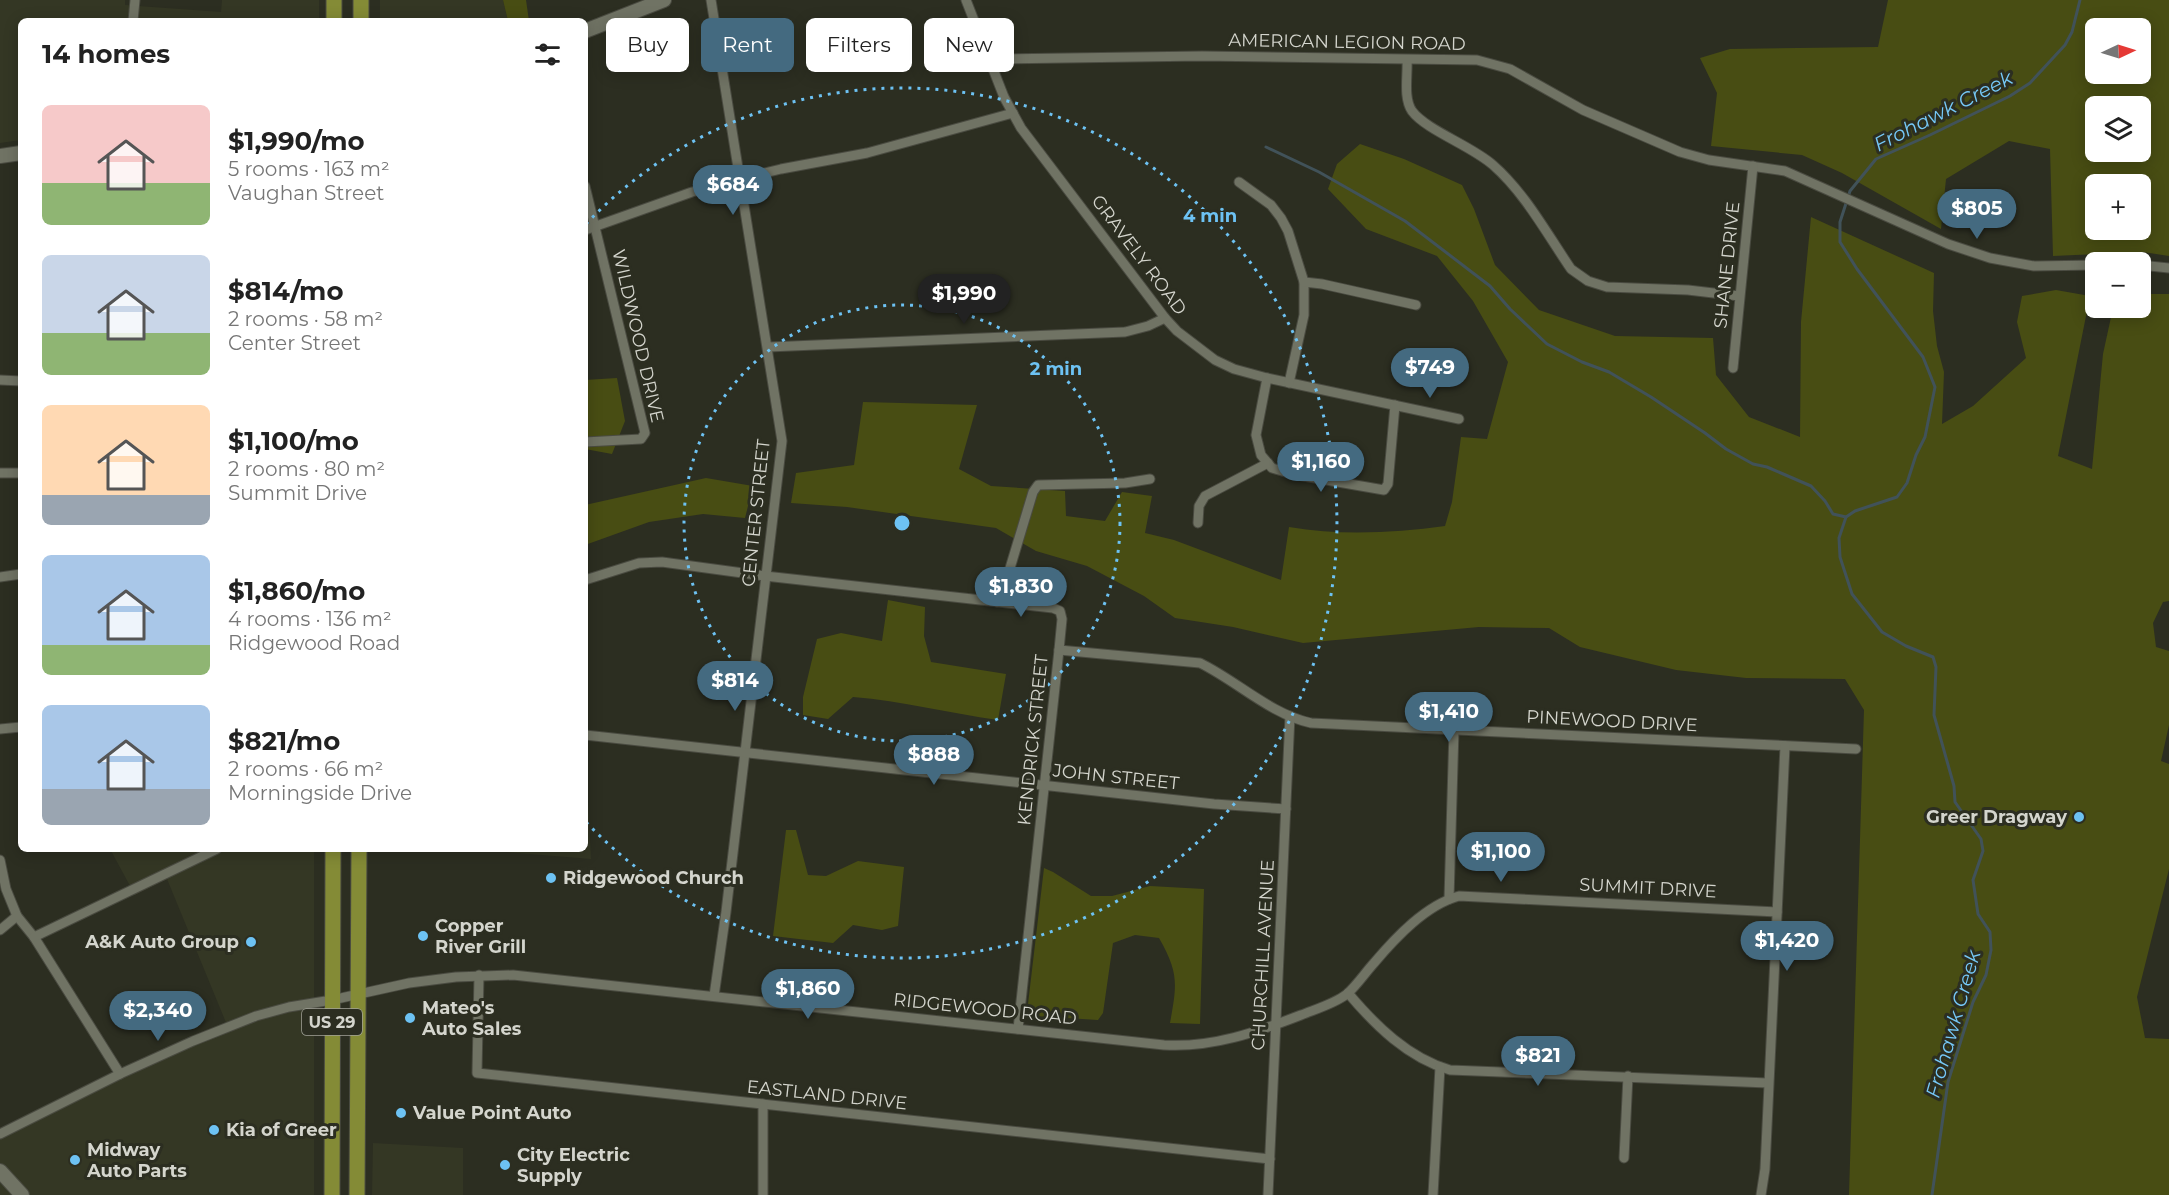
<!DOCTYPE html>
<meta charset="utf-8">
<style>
body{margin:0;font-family:Montserrat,sans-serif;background:#f6f6f6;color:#222;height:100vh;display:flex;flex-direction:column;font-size:22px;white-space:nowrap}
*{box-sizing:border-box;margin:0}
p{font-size:20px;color:#767676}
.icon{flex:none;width:33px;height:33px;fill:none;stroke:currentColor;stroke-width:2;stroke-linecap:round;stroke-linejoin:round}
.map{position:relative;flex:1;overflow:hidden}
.panel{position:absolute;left:18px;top:18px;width:570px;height:834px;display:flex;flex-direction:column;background:#fff;border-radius:9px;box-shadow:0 3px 15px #0003}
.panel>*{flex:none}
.hud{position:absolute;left:606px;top:18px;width:570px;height:54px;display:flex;gap:12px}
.needle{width:39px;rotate:86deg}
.fabs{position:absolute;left:2085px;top:18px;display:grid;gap:12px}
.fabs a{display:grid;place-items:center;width:66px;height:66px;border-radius:9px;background:#fff;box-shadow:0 3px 15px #0003;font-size:30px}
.price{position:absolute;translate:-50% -51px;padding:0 14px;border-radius:21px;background:#446a80;color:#fff;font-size:20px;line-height:39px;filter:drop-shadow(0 2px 3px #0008)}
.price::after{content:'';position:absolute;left:50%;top:36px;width:18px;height:14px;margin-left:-9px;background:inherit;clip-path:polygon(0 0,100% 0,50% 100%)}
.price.on{background:#222;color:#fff}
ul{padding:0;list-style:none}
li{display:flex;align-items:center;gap:18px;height:150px;padding:0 24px}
li span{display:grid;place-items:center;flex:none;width:168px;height:120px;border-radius:9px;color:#555}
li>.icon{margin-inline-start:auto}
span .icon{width:72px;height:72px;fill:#fffc;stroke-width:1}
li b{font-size:26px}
h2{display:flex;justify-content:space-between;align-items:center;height:72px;padding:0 24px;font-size:26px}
.tag{padding:0 21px;border-radius:9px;background:#fff;box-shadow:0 3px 15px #0003;font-size:21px;line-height:54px}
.tag.on{background:#446a80;color:#fff}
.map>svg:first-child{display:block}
.built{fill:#343724}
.green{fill:#484d13;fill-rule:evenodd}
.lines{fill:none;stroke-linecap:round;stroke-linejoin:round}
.stream{stroke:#415259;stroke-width:3}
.street-casing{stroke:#4a4b41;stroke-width:11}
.secondary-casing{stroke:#4a4b41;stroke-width:16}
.primary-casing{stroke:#4a4b41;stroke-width:17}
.street{stroke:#707364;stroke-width:9}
.secondary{stroke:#707364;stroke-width:14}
.primary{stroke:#848b36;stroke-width:15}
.ring{fill:none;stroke:#6dc2f3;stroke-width:3;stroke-dasharray:3 6}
.poi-dot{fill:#6dc2f3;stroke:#2c2e21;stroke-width:2}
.labels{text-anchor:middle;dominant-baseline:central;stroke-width:6;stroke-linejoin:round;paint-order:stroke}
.shield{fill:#2c2e21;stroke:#a2a399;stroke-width:1.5}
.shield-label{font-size:16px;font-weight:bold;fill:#d4d5cd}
.street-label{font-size:18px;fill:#d4d5cd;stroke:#2c2e21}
.poi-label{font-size:18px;font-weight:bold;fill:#d4d5cd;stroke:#2c2e21;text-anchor:start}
.water-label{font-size:20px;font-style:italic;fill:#76c9f8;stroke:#2c2e21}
.centre{fill:#6dc2f3;stroke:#2c2e21;stroke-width:3}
.ring-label{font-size:18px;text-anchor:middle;font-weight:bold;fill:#6dc2f3;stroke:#2c2e21;stroke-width:6;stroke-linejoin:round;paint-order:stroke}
</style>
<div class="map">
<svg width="2169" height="1195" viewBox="0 0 2169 1195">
<rect width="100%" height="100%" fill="#2c2e21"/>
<g class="built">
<path d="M0,0H125V5L221,12L222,0H319V21H21V140L0,143Z"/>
<path d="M380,0H503L508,21H380Z"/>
<path d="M585,743L591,859L506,852L505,849H585Z"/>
<path d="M110,849H314V1195H0V1128L227,1025L167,879L135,895Z"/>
<path d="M373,1143L463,1148V1195H372Z"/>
</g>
<g class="green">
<path d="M503,0H526L529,21H508Z"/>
<path d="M1888,0H2169V256L2143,252L2053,256L2050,149L2009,141L1946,179L1941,229L1842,173L1802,155L1711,146L1717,93L1700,58L1730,49L1878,47ZM2096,28H2140V74H2096ZM2096,106H2140V152H2096ZM2096,184H2140V230H2096Z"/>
<path d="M1360,144L1404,159L1462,185L1474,209L1495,265L1539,310L1615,336L1713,338L1716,375L1749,417L1800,437L1801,322L1811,217L1934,273L1933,311L1937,346L1944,372L1942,424L1973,406L2026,358L2017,322L2022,296L2056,290L2090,296L2058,456L2092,469L2103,354L2113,308H2140L2141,294H2169V601L2163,602L2153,623L2156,647L2169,651V725L2161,761L2169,764V869L2137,997L2145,1038L2169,1039V1195H1849L1864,710L1845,679L1746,678L1676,670L1580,647L1549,628L1479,627L1303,643L1233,627L1175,618L1144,596L1087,566L1036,551L996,528L847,507L791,503L796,473L854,465L863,402L977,405L959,469L991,486L1065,491L1066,516L1105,521L1122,492L1152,496L1145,533L1174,540L1281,580L1289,527C1341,536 1394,533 1445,526L1452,502L1461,437L1487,439L1508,362L1473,301L1437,256L1366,229L1328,189L1337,164Z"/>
<path d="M617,378L625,421L612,454L585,449V380Z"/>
<path d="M706,478L753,486L745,518L703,514L649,522L585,545V505Z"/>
<path d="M888,600L925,607L924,636L931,662L1006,674L998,720C949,713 902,701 853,697L828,719L803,715V697L817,639L841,633L882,641Z"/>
<path d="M786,830H796L808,875L826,876L858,861L904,867L898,926L882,930L853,925L833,943L773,936Z"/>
<path d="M1044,868L1053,872L1091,896H1112L1150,886L1204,889L1200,1024L1170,1023C1177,984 1179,973 1159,938L1135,935L1113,943L1103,1013L1098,1020L1035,1016L1028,1004Z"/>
</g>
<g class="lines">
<g class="stream">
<path d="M1266,147L1319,172L1405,221L1490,286L1510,309L1547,344L1582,362L1609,372L1651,397L1705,433L1726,449L1753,464L1767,467L1811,486L1825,501L1833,514L1846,517"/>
<path d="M1932,1195L1948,1082L1973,1002L1986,975L1991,950L1990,932L1978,914L1973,880L1983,851L1981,839L1955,802L1954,786L1934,715L1936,667L1933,657L1906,646L1882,632L1852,594L1840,557L1839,538L1846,517L1855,511L1897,497L1907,483L1916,455L1925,437L1935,387L1923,357L1857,269L1840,242V222L1850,191L1876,159L1930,135L2010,96L2030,83L2065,45L2072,32L2080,0"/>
</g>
<defs>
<g id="street">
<path d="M711,0L782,441L726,912L714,996"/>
<path d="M966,0L1004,97L1021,128L1165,318L1177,331L1215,360L1234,369L1267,378L1459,419"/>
<path d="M133,21L135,0"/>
<path d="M1407,60C1408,75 1403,98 1412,111C1426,130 1472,146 1493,165C1525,193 1547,234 1571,269L1588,281L1607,287L1688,290L1739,296"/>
<path d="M990,63L1001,59L1202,56L1477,60L1510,69L1583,110L1680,152L1709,160L1785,171L1948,244L1990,258L2034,266L2096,265"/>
<path d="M1239,182L1271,205L1281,218L1288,231L1304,282V315L1289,383"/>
<path d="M585,186L645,433L641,439L585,442"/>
<path d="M585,230L692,192L740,179L781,169L867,153L1013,113"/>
<path d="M2140,265L2169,268"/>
<path d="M1304,282L1322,284L1416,305"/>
<path d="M768,347L1125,332L1148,326L1165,318"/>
<path d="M1733,368L1753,166"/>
<path d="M1267,378L1256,435L1261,455L1272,468L1292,474L1384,490L1388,484L1395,405"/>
<path d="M0,380L21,381"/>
<path d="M0,473H21"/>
<path d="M1198,523L1199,506L1205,496L1268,463"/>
<path d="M0,577L21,574"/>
<path d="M585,580L639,563L662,562L765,576L1053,608L1060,611L1062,619L1059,650L1018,1029"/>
<path d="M997,602L1007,578L1033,492L1038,485L1125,483L1150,479"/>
<path d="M1059,650L1200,663C1237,681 1270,714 1311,723L1856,749"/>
<path d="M0,729L21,727"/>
<path d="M585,735L1214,804L1286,809"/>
<path d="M0,860L6,889L17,916L34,937L120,1074"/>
<path d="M1449,899L1454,730"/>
<path d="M0,930L17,916"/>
<path d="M34,937L217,849"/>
<path d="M479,975L477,1073L1270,1159"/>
<path d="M1348,993C1375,1025 1408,1058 1450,1070L1768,1083"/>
<path d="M0,1134L120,1074L193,1041L256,1016L289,1007L332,1000L409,983L456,977L513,975L1164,1045C1212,1048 1257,1032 1301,1015C1316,1009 1334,1004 1347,994C1357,985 1365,973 1374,963C1396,937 1426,905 1459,896L1777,912"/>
<path d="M1624,1158L1628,1076"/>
<path d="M763,1195V1104"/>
<path d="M1268,1195L1290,716"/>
<path d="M1433,1195L1440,1067"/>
<path d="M1761,1195L1765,1169L1785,746"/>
</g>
<g id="secondary">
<path d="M585,31L664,0"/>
<path d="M0,156L21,153"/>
<path d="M0,1171L22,1195"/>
</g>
<g id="primary">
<path d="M334,21V0"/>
<path d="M361,21V0"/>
<path d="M332,1195L333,849"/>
<path d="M357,1195L359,849"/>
</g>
</defs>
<use href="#street" class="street-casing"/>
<use href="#secondary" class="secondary-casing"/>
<use href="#primary" class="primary-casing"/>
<use href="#street" class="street"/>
<use href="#secondary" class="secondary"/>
<use href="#primary" class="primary"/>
</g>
<g class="ring">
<circle cx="902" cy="523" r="218"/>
<path d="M586 224A435 435 0 1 1 586 822"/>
</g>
<g class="poi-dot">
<circle cx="2079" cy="817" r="6"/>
<circle cx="551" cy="878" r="6"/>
<circle cx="423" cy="936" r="6"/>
<circle cx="251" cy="942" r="6"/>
<circle cx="410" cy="1018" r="6"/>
<circle cx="401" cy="1113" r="6"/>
<circle cx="214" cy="1130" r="6"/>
<circle cx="75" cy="1160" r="6"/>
<circle cx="505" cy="1165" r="6"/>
</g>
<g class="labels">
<rect class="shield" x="302" y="1009" width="60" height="26" rx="4.5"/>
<g class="shield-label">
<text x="332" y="1022">US 29</text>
</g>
<g class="street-label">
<text transform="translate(1347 42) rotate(1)">AMERICAN LEGION ROAD</text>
<text transform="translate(1139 255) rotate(53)">GRAVELY ROAD</text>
<text transform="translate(1727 265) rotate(-84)">SHANE DRIVE</text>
<text transform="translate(638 336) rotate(77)">WILDWOOD DRIVE</text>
<text transform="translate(756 513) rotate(-84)">CENTER STREET</text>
<text transform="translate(1612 721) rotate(3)">PINEWOOD DRIVE</text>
<text transform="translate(1033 740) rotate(-84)">KENDRICK STREET</text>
<text transform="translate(1116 777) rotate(6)">JOHN STREET</text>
<text transform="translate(1648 888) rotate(3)">SUMMIT DRIVE</text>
<text transform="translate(1263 955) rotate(-87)">CHURCHILL AVENUE</text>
<text transform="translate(985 1009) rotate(6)">RIDGEWOOD ROAD</text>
<text transform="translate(827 1095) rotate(6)">EASTLAND DRIVE</text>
</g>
<g class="poi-label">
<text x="2067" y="817" text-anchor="end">Greer Dragway</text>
<text x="563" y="878">Ridgewood Church</text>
<text x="435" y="926">Copper<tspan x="435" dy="21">River Grill</tspan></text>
<text x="239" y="942" text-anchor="end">A&amp;K Auto Group</text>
<text x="422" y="1008">Mateo's<tspan x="422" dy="21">Auto Sales</tspan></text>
<text x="413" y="1113">Value Point Auto</text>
<text x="226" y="1130">Kia of Greer</text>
<text x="87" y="1150">Midway<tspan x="87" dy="21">Auto Parts</tspan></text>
<text x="517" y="1155">City Electric<tspan x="517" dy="21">Supply</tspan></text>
</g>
<g class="water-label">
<text transform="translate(1943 111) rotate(-27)">Frohawk Creek</text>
<text transform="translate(1953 1024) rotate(-74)">Frohawk Creek</text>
</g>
</g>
<circle cx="902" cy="523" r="9" class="centre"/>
<g class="ring-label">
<text x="1210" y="222">4 min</text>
<text x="1056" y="375">2 min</text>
</g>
</svg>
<div class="fabs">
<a><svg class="needle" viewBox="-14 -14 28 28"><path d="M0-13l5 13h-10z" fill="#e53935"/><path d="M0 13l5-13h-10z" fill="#767676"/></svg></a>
<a><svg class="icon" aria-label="layers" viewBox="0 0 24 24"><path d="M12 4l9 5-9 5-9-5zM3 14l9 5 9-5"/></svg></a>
<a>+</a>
<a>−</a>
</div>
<b class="price" style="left:733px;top:216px">$684</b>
<b class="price" style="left:1977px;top:240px">$805</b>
<b class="price on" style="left:964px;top:325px">$1,990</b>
<b class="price" style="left:1430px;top:399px">$749</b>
<b class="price" style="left:1321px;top:493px">$1,160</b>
<b class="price" style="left:1021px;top:618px">$1,830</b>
<b class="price" style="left:735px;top:712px">$814</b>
<b class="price" style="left:1449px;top:743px">$1,410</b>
<b class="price" style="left:934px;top:786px">$888</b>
<b class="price" style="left:1501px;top:883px">$1,100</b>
<b class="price" style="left:1787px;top:972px">$1,420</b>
<b class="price" style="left:808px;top:1020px">$1,860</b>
<b class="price" style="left:158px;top:1042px">$2,340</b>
<b class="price" style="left:1538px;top:1087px">$821</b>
<div class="hud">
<a class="tag">Buy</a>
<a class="tag on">Rent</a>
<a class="tag">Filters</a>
<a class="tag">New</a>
</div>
<section class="panel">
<h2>14 homes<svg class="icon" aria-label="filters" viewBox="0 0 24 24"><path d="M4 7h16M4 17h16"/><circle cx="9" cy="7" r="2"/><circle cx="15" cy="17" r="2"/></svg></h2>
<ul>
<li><span style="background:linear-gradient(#f6c9c9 65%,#8fb573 0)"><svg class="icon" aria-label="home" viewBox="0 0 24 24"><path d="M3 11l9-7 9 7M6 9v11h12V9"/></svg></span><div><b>$1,990/mo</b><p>5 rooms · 163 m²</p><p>Vaughan Street</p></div></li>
<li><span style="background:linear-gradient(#c9d6e8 65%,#8fb573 0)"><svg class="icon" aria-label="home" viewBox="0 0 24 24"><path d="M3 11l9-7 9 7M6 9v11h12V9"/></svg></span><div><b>$814/mo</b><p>2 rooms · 58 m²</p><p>Center Street</p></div></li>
<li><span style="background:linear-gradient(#ffd9b3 75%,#9aa5b1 0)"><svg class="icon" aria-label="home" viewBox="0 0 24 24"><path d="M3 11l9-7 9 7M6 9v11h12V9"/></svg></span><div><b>$1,100/mo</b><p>2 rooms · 80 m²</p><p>Summit Drive</p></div></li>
<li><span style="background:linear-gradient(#a9c7e8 75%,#8fb573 0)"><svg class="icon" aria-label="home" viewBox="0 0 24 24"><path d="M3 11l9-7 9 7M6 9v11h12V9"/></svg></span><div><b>$1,860/mo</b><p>4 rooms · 136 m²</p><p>Ridgewood Road</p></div></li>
<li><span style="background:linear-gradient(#a9c7e8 70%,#9aa5b1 0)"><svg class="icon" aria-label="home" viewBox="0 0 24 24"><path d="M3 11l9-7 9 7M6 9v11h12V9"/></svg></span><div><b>$821/mo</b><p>2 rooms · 66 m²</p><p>Morningside Drive</p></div></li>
</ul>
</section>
</div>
